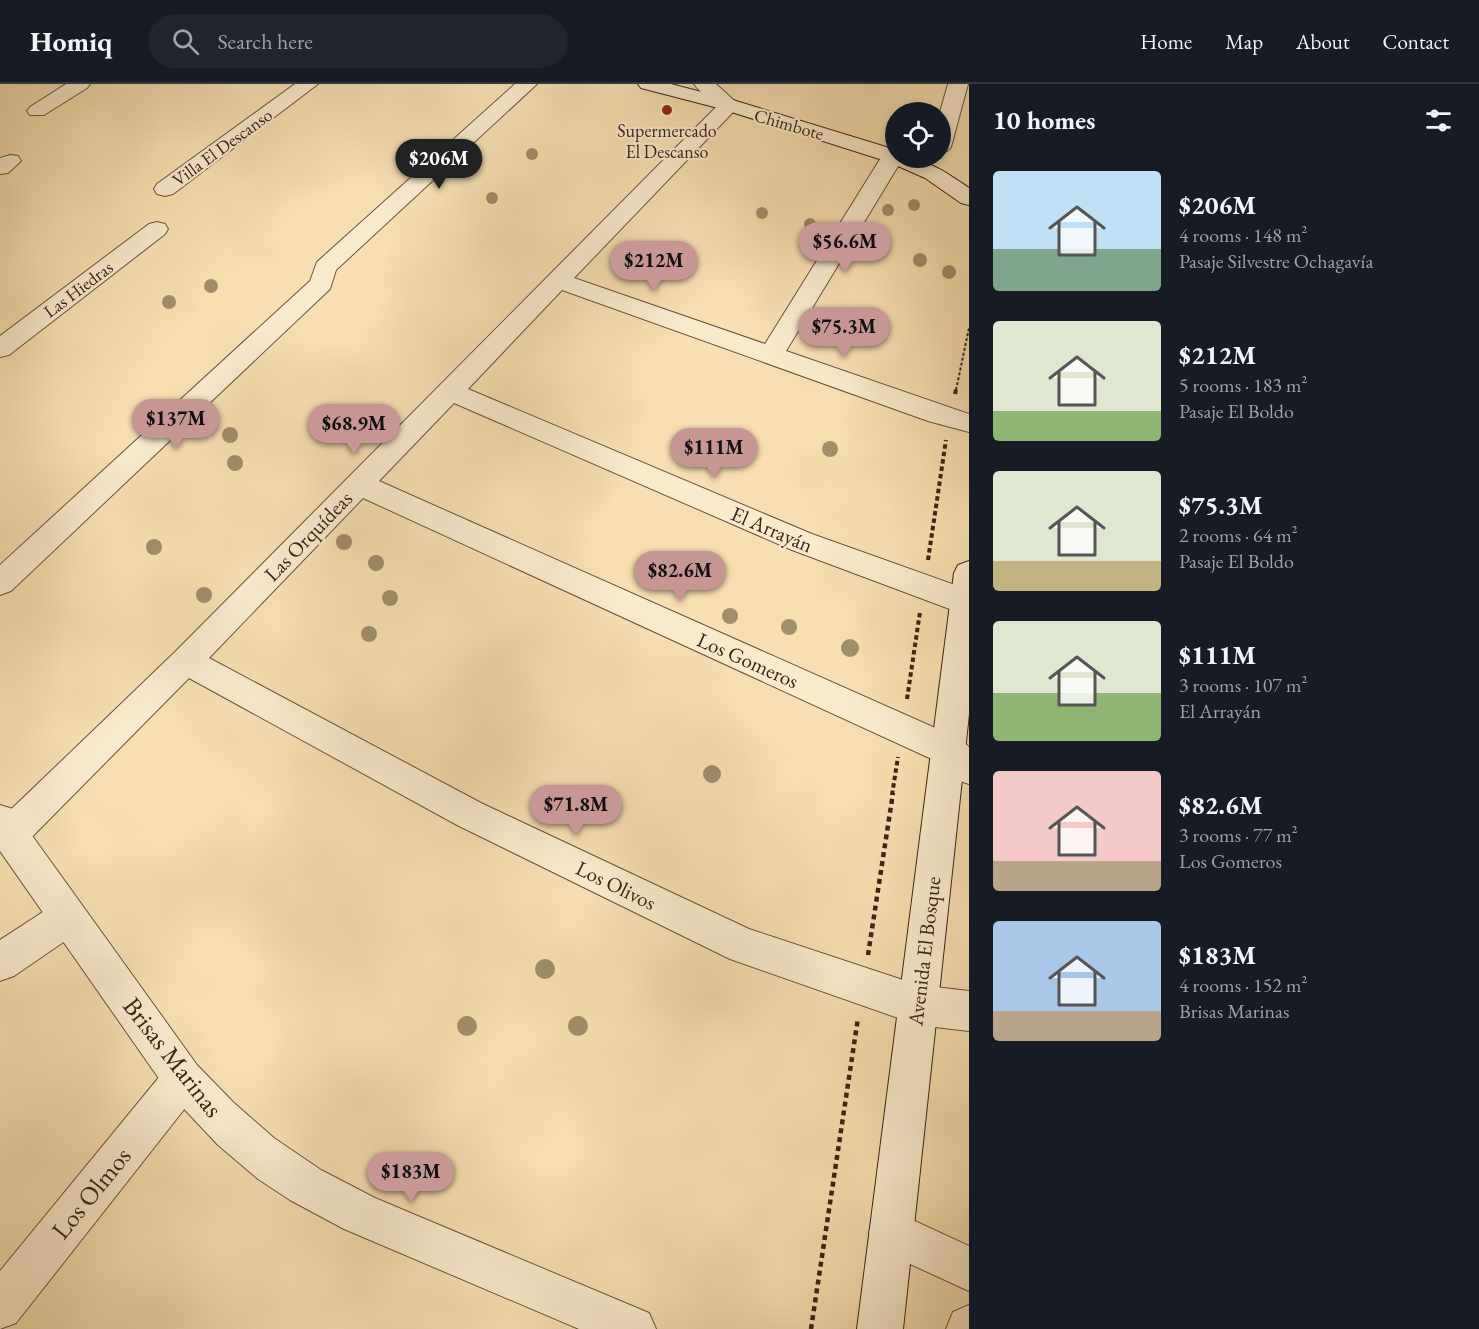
<!DOCTYPE html>
<meta charset="utf-8">
<style>
body{margin:0;font-family:"EB Garamond",serif;background:#20242c;color:#f1f3f6;height:100vh;display:flex;flex-direction:column;font-size:22px;white-space:nowrap}
*{box-sizing:border-box;margin:0}
p{font-size:20px;color:#9ea1a6}
.icon{flex:none;width:33px;height:33px;fill:none;stroke:currentColor;stroke-width:2;stroke-linecap:round;stroke-linejoin:round}
.map{position:relative;flex:1;overflow:hidden}
.side{display:flex;flex-direction:column;background:#171b24;width:510px}
.side>*{flex:none}
.buttons{position:absolute;left:885px;top:18px;display:grid;gap:12px}
.buttons a{display:grid;place-items:center;width:66px;height:66px;border-radius:50%;background:#171b24;box-shadow:0 3px 9px #0003;font-size:30px}
.price{position:absolute;translate:-50% -51px;padding:0 14px;border-radius:21px;background:#c59692;color:#111;font-size:20px;line-height:39px;filter:drop-shadow(0 2px 3px #0008)}
.price::after{content:'';position:absolute;left:50%;top:36px;width:18px;height:14px;margin-left:-9px;background:inherit;clip-path:polygon(0 0,100% 0,50% 100%)}
.price.active{background:#222;color:#fff}
ul{padding:0;list-style:none}
li{display:flex;align-items:center;gap:18px;height:150px;padding:0 24px}
li span{display:grid;place-items:center;flex:none;width:168px;height:120px;border-radius:6px;color:#555}
li>.icon{margin-inline-start:auto}
span .icon{width:72px;height:72px;fill:#fffc;stroke-width:1}
li b{font-size:26px}
h2{display:flex;justify-content:space-between;align-items:center;height:72px;padding:0 24px;font-size:26px}
header{display:flex;align-items:center;gap:36px;box-sizing:border-box;height:84px;padding:0 30px;background:#171b24;border-bottom:2px solid #363941}
header strong{font-size:28px}
nav{display:flex;gap:33px;margin-inline-start:auto;font-size:21px}
.search{width:420px;height:54px;background:#20242c;display:flex;align-items:center;gap:15px;box-sizing:border-box;padding:0 21px;border-radius:33px;color:#9ea1a6;font-size:22px}
main{display:flex;flex:1;min-height:0}
.map>svg:first-child{display:block}
.lines{fill:none;stroke-linecap:round;stroke-linejoin:round}
.minor-casing{stroke:#68523d;stroke-width:2}
.tertiary-casing{stroke:#68523d;stroke-width:2}
.secondary-casing{stroke:#392316;stroke-width:2}
.path-far2{stroke:#392316;stroke-width:2;stroke-dasharray:3 2;stroke-linecap:butt}
.path-far1{stroke:#392316;stroke-width:4;stroke-dasharray:4.5 3;stroke-linecap:butt}
.path{stroke:#392316;stroke-width:4.5;stroke-dasharray:5 4;stroke-linecap:butt}
.minor{fill:#faeacc;fill-rule:evenodd}
.tertiary{fill:#faeacc;fill-rule:evenodd}
.secondary{fill:#faeacc;fill-rule:evenodd}
.tree{fill:#a18e6c}
.poi-dot{fill:#8f2418;stroke:#faeacc;stroke-width:2}
.labels{text-anchor:middle;dominant-baseline:central;stroke-width:4.5;stroke-linejoin:round;paint-order:stroke}
.far-street-label{font-size:18px;fill:#392316;stroke:#faeacc}
.far-poi-label{font-size:18px;fill:#392316;stroke:#faeacc}
.street-label{font-size:21px;fill:#392316;stroke:#faeacc}
.near-street-label{font-size:26px;fill:#392316;stroke:#faeacc}
</style>
<header>
<strong>Homiq</strong>
<div class="search"><svg class="icon" aria-label="search" viewBox="0 0 24 24"><circle cx="10" cy="10" r="6"/><path d="M15 15l6 6"/></svg>Search here</div>
<nav><a>Home</a><a>Map</a><a>About</a><a>Contact</a></nav>
</header>
<main>
<div class="map">
<svg width="969" height="1245" viewBox="0 0 969 1245">
<rect width="100%" height="100%" fill="#f7dfb1"/>
<filter id="stains"><feTurbulence type="fractalNoise" baseFrequency=".00333" numOctaves="4"/><feColorMatrix values="0 0 0 0 .2 0 0 0 0 .09 0 0 0 0 .02 0 0 0 .5 -.17"/></filter>
<radialGradient id="worn" r=".72"><stop offset=".6" stop-color="#630" stop-opacity="0"/><stop offset="1" stop-color="#630" stop-opacity=".3"/></radialGradient>
<g class="lines">
<defs>
<g id="minor">
<path d="M66,0H90L87,4L44,31H30L27,27L30,23Z"/>
<path d="M295,0H318L173,110L165,112L157,110L154,105L157,100Z"/>
<path d="M515,0H537L336,186L330,205L11,507L0,511V481L310,197L317,178Z"/>
<path d="M948,0H968L951,63L947,67L940,69V28Z"/>
<path d="M729,15L736,17L739,21L736,25L574,194L765,260L882,72L885,67L896,66V74H903L786,267L969,330V348L928,337L562,206L468,305L812,450L969,506V529L955,527L792,466L454,319L379,397L960,655L969,663V700L957,696L936,677L363,414L209,574L481,719L749,845L918,901L969,907V947L918,941L730,875L457,741L189,594L23,762L10,767L0,763V736L175,568L722,17Z"/>
<path d="M10,71L18,72L21,77L8,89L0,90V74Z"/>
<path d="M157,138L165,140L168,145L165,150L9,271L0,273V252L149,140Z"/>
<path d="M68,815L81,820L87,833L81,846L14,892L0,897V856L55,820Z"/>
<path d="M183,975L197,981L203,995L197,1009L16,1239L0,1245V1187L169,981Z"/>
<path d="M891,1126L969,1162V1207L875,1164L869,1148L875,1132Z"/>
<path d="M969,1221V1245H946L953,1228Z"/>
</g>
<g id="tertiary">
<path d="M694,0H716L739,21L736,25C721,29 703,12 694,0Z"/>
<path d="M0,721L13,725L197,981L234,1019L274,1054L321,1086L375,1114L649,1229L656,1245H579L344,1145L290,1116L258,1095L218,1061L169,1009L0,767Z"/>
</g>
<g id="secondary">
<path d="M638,0H671L736,17L896,66V74C927,74 944,87 969,104V121L961,119L925,94L889,78L722,25L641,4Z"/>
<path d="M969,477V630L903,1245H857L954,489L958,481Z"/>
</g>
</defs>
<use href="#minor" class="minor-casing"/>
<use href="#tertiary" class="tertiary-casing"/>
<use href="#secondary" class="secondary-casing"/>
<path class="path-far2" d="M956,306L969,244"/>
<g class="path-far1">
<path d="M955,310L956,305"/>
<path d="M928,476L946,356"/>
<path d="M907,615L920,528"/>
<path d="M892,711L898,673"/>
</g>
<g class="path">
<path d="M868,871L893,709"/>
<path d="M811,1245L858,934"/>
</g>
<use href="#minor" class="minor"/>
<use href="#tertiary" class="tertiary"/>
<use href="#secondary" class="secondary"/>
</g>
<g class="tree">
<circle cx="532" cy="70" r="6"/>
<circle cx="492" cy="114" r="6"/>
<circle cx="914" cy="121" r="6"/>
<circle cx="888" cy="126" r="6"/>
<circle cx="762" cy="129" r="6"/>
<circle cx="810" cy="140" r="6"/>
<circle cx="920" cy="176" r="7"/>
<circle cx="949" cy="188" r="7"/>
<circle cx="211" cy="202" r="7"/>
<circle cx="169" cy="218" r="7"/>
<circle cx="230" cy="351" r="8"/>
<circle cx="830" cy="365" r="8"/>
<circle cx="235" cy="379" r="8"/>
<circle cx="344" cy="458" r="8"/>
<circle cx="154" cy="463" r="8"/>
<circle cx="376" cy="479" r="8"/>
<circle cx="204" cy="511" r="8"/>
<circle cx="390" cy="514" r="8"/>
<circle cx="730" cy="532" r="8"/>
<circle cx="789" cy="543" r="8"/>
<circle cx="369" cy="550" r="8"/>
<circle cx="850" cy="564" r="9"/>
<circle cx="712" cy="690" r="9"/>
<circle cx="545" cy="885" r="10"/>
<circle cx="467" cy="942" r="10"/>
<circle cx="578" cy="942" r="10"/>
</g>
<circle class="poi-dot" cx="667" cy="26" r="6"/>
<g class="labels">
<g class="far-street-label">
<text transform="translate(789 40) rotate(16)">Chimbote</text>
<text transform="translate(222 63) rotate(-36)">Villa El Descanso</text>
<text transform="translate(78 205) rotate(-37)">Las Hiedras</text>
</g>
<g class="far-poi-label">
<text x="667" y="46">Supermercado<tspan x="667" dy="21">El Descanso</tspan></text>
</g>
<g class="street-label">
<text transform="translate(772 445) rotate(23)">El Arrayán</text>
<text transform="translate(308 452) rotate(-46)">Las Orquídeas</text>
<text transform="translate(748 576) rotate(24)">Los Gomeros</text>
<text transform="translate(616 801) rotate(26)">Los Olivos</text>
<text transform="translate(924 867) rotate(-83)">Avenida El Bosque</text>
</g>
<g class="near-street-label">
<text transform="translate(173 973) rotate(52)">Brisas Marinas</text>
<text transform="translate(91 1109) rotate(-51)">Los Olmos</text>
</g>
</g>
<rect width="100%" height="100%" filter="url(#stains)"/>
<rect width="100%" height="100%" fill="url(#worn)"/>
</svg>
<div class="buttons">
<a><svg class="icon" aria-label="locate" viewBox="0 0 24 24"><circle cx="12" cy="12" r="6"/><path d="M12 2v4M12 18v4M2 12h4M18 12h4"/></svg></a>
</div>
<b class="price active" style="left:439px;top:106px">$206M</b>
<b class="price" style="left:845px;top:189px">$56.6M</b>
<b class="price" style="left:654px;top:208px">$212M</b>
<b class="price" style="left:844px;top:274px">$75.3M</b>
<b class="price" style="left:176px;top:366px">$137M</b>
<b class="price" style="left:354px;top:371px">$68.9M</b>
<b class="price" style="left:714px;top:395px">$111M</b>
<b class="price" style="left:680px;top:518px">$82.6M</b>
<b class="price" style="left:576px;top:752px">$71.8M</b>
<b class="price" style="left:411px;top:1119px">$183M</b>
</div>
<section class="side">
<h2>10 homes<svg class="icon" aria-label="filters" viewBox="0 0 24 24"><path d="M4 7h16M4 17h16"/><circle cx="9" cy="7" r="2"/><circle cx="15" cy="17" r="2"/></svg></h2>
<ul>
<li><span style="background:linear-gradient(#bfe0f5 65%,#7fa58c 0)"><svg class="icon" aria-label="home" viewBox="0 0 24 24"><path d="M3 11l9-7 9 7M6 9v11h12V9"/></svg></span><div><b>$206M</b><p>4 rooms · 148 m²</p><p>Pasaje Silvestre Ochagavía</p></div></li>
<li><span style="background:linear-gradient(#dfe7d0 75%,#8fb573 0)"><svg class="icon" aria-label="home" viewBox="0 0 24 24"><path d="M3 11l9-7 9 7M6 9v11h12V9"/></svg></span><div><b>$212M</b><p>5 rooms · 183 m²</p><p>Pasaje El Boldo</p></div></li>
<li><span style="background:linear-gradient(#dfe7d0 75%,#c2b280 0)"><svg class="icon" aria-label="home" viewBox="0 0 24 24"><path d="M3 11l9-7 9 7M6 9v11h12V9"/></svg></span><div><b>$75.3M</b><p>2 rooms · 64 m²</p><p>Pasaje El Boldo</p></div></li>
<li><span style="background:linear-gradient(#dfe7d0 60%,#8fb573 0)"><svg class="icon" aria-label="home" viewBox="0 0 24 24"><path d="M3 11l9-7 9 7M6 9v11h12V9"/></svg></span><div><b>$111M</b><p>3 rooms · 107 m²</p><p>El Arrayán</p></div></li>
<li><span style="background:linear-gradient(#f6c9c9 75%,#b9a48a 0)"><svg class="icon" aria-label="home" viewBox="0 0 24 24"><path d="M3 11l9-7 9 7M6 9v11h12V9"/></svg></span><div><b>$82.6M</b><p>3 rooms · 77 m²</p><p>Los Gomeros</p></div></li>
<li><span style="background:linear-gradient(#a9c7e8 75%,#b9a48a 0)"><svg class="icon" aria-label="home" viewBox="0 0 24 24"><path d="M3 11l9-7 9 7M6 9v11h12V9"/></svg></span><div><b>$183M</b><p>4 rooms · 152 m²</p><p>Brisas Marinas</p></div></li>
</ul>
</section>
</main>
